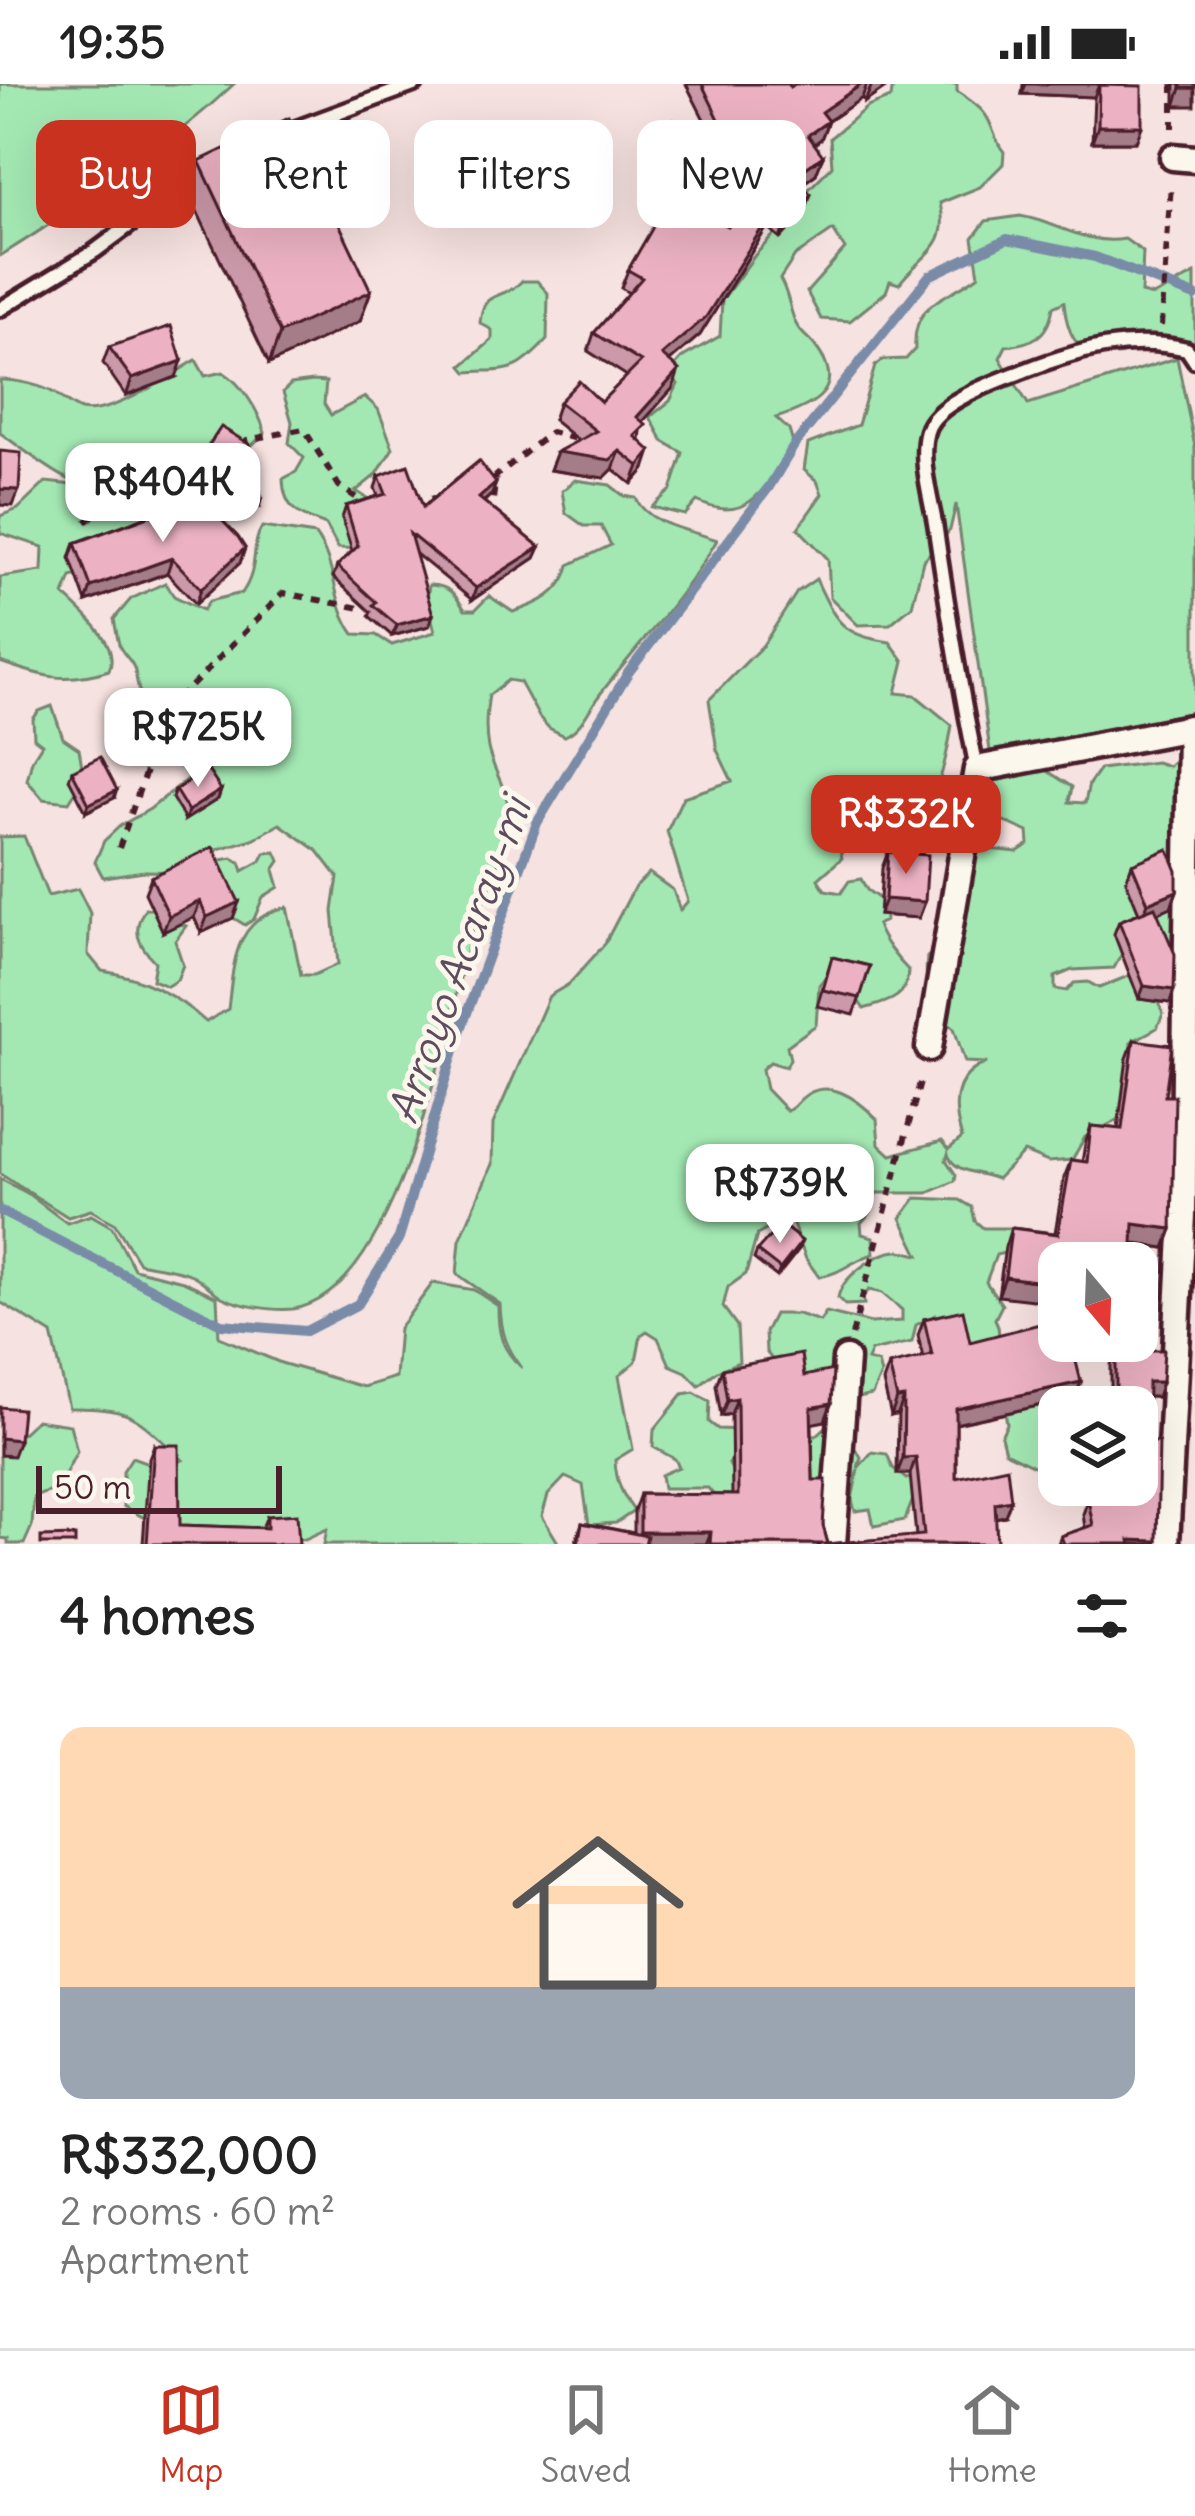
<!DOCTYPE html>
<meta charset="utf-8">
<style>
body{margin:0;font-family:Delius,sans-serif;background:#f6f6f6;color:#222;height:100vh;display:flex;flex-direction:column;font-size:45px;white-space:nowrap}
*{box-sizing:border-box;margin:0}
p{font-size:39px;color:#767676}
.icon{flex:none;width:66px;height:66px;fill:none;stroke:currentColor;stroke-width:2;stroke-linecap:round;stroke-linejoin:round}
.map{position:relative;height:1460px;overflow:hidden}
.sheet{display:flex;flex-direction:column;background:#fff;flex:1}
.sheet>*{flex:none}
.banner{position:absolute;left:36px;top:36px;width:1125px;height:108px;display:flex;gap:24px}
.needle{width:78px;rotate:161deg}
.buttons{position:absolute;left:1038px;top:1158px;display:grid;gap:24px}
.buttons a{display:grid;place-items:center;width:120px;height:120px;border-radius:24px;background:#fff;box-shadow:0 12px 48px #0002;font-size:60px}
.scale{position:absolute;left:36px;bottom:30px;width:246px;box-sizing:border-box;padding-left:12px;border:6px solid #4a1f2b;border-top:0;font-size:33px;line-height:42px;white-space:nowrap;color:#4a1f2b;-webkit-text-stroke:9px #fbf7ec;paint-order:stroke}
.price{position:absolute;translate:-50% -102px;padding:0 27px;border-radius:24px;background:#fff;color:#222;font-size:39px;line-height:78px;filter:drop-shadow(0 3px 6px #0008)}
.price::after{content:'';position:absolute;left:50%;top:72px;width:36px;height:27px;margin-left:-18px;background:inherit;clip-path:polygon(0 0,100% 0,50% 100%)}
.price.current{background:#c8321e;color:#fff}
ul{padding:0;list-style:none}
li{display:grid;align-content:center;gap:24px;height:636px;padding:0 60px}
li span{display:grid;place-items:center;height:372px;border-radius:24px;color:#555}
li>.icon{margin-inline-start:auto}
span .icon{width:216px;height:216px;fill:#fffc;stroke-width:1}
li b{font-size:51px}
h2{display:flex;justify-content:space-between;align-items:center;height:144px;padding:0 60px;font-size:51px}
.tag{padding:0 42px;border-radius:24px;background:#fff;box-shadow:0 12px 48px #0002;font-size:42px;line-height:108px}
.tag.current{background:#c8321e;color:#fff}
.status{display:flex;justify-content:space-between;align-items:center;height:84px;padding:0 60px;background:#fff;direction:ltr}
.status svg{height:33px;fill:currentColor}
.tab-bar{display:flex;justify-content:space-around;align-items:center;height:168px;border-top:3px solid #e0e0e0;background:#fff;font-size:33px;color:#767676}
.tab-bar a{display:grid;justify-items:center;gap:6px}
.tab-bar .current{color:#c8321e}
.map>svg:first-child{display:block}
.green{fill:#a3e8b3;stroke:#76846f;stroke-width:3}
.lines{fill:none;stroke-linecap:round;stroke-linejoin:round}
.stream{stroke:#798ba7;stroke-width:10}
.service-casing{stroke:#4a1f2b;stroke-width:21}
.minor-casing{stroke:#4a1f2b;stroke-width:33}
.path{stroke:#4a1f2b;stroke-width:6;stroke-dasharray:9 9;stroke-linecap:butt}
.service{stroke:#fbf7ec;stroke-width:12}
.minor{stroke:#fbf7ec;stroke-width:24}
.wall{fill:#cb99a9;stroke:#4a1f2b;stroke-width:3}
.shaded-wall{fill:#a57d89;stroke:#4a1f2b;stroke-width:3}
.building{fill:#ecb2c4;stroke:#4a1f2b;stroke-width:3}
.labels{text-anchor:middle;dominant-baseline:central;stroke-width:10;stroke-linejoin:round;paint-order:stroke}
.water-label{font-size:42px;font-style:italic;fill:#5e4c5e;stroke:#fbf7ec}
</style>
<div class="status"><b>19:35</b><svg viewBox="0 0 49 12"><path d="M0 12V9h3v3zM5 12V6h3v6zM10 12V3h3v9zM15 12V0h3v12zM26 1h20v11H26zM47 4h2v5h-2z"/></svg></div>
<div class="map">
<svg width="1195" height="1460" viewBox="0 0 1195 1460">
<rect width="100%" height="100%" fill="#f6e2e0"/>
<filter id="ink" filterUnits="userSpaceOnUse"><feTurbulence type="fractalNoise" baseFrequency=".00833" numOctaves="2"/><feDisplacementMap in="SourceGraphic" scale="24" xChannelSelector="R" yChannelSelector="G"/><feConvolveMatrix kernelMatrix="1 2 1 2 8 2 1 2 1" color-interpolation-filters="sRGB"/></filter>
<g filter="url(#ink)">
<g class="green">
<path d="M0,0H234C163,66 83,120 0,172Z"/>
<path d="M893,0H957V7C966,14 977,20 984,29C994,41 993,55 1004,68L1003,80L980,103L940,119C951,164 923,168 899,200L890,197L886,208L850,237L821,235L807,208L845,165L833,146L795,172L780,195C789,210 789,225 796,240C801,250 809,254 815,262C849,305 814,322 776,334L789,346L793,359C769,398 750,444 697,417L685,431L652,423L671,406L683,369L663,357L650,333L670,317L678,300L669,289L683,273L720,252L722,216L755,171L798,125L800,114L832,82L830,54L867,23L891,14Z"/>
<path d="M674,35C698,59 680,64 681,92L668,105H660L655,94L662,77L663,36Z"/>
<path d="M1020,132C1058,138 1086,162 1125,155L1143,168L1141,209L1153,212L1195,190V267C1177,265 1153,262 1135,267C1089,280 1068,266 1064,218L1053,223C1048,253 1033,259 1006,262L1000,274L1028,320L1177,274L1195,363V628L990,667L956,420L950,446L923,477L912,522L890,540L858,541L830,513L828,475L798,444L822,410L817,397L804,386L808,360L858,341L875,282L882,276L906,275L915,265C912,217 946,216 979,191L973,154L986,137Z"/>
<path d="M522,197H537L548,209L547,256C514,291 513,285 467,288L462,282L492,256V246L480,239C483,203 502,218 522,197Z"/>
<path d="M196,276L205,292L223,288C242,300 259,327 265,349L219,392L124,421L142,425L148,441L82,490L71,493L64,511C82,529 121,559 109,586C65,600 43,593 0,578V493L42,487L43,463L0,449V432L18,425L46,398L73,401C85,417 101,421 120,421C110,399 87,404 68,395C44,383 22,364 0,349V296C15,295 43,302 56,310C63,315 72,323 81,326C111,333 170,291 196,276Z"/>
<path d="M313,297L326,298L324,320L331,331L365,313L378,325L393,364L377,390L356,407L373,418L369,465L338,464L326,441C299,431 284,426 283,395L296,388L304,374L289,359L292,338L283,308L291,300Z"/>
<path d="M575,396L610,401L624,412L636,414C647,441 691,446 717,456C685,511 641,558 601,609C589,624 583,644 565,652L549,644L539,633L520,598L508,596L489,611C486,628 485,648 488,664C493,688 511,710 509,734C504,781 477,826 465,873C444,958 394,1211 293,1225C274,1227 239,1222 222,1213C211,1207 203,1196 192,1191C177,1184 156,1183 139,1179L115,1140L91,1126L68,1133L0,1090V753L24,752L48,812L78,805L90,829L88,870L102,887C143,893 176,911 206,938L228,925C234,879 233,835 287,823L301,891H314L338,880L333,827L338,793L318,767L280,740L253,755L211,767L190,788L144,787L103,793L95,778L104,757L120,742L150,725L201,684C158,655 143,637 135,587C133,577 124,572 120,563C117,555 116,544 114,535L131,515L165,499L174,512L203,526L209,517L242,509C260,483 250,462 262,443L315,451C337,480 332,520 354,550L376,551L392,561L435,548L427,515L429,501C449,501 455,510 465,526H475L489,512L513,528C539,520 563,509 569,481L611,461L601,442H584L566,429L562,407Z"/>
<path d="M816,495C836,538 841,551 890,558L904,577L896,609L915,611L952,641C941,711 919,785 835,741L842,774L818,795L825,806L841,809L849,797L861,795L867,806L884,818L885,837L877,841C882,856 897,875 908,886C908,915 887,918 864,925L834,882L819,901L816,941L787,962L790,975L786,983L770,978L762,985L766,1005L787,1027C793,1025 796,1020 801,1015C826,991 858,1015 877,1035L879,1060L891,1071L942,1057L949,1065L962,1054C952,1023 952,992 987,979L965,978L954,944C930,929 924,900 927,873L951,855L967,772L979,764L1017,768L1029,760L1028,748L994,733L974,749L959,754L938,742V722L944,709L988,706L987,690L1001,694L1043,684L1072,703L1069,718L1085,719L1089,700L1100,685L1156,678L1168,682L1182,669L1195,786L1166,820L1185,812L1175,870L1130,855L1114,884L1072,886L1055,893V905L1067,907L1074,899L1088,898L1099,904L1138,888L1152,898L1163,930L1157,944L1131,958L1125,1032L1085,1053L1072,1076L1048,1078L1024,1068L997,1095C980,1088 953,1089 948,1070L946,1076L956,1091L955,1097L928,1109H876L870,1129L861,1139L862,1150L873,1153L874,1170C853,1175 844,1189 819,1193L806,1175L790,1133L757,1151L746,1190L728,1203L723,1223L737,1242L739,1278L717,1287L699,1301L686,1288L670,1281L658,1254L647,1247L641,1251L636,1277L619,1292L633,1365L615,1376C616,1398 622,1410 634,1427L616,1439L589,1441L583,1401L565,1393L548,1411L542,1432L559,1460H324L327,1445L305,1455L159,1442L123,1422V1387L132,1373L165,1385L183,1376C136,1334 135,1323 69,1324L52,1250L0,1218V1095L27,1109L67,1139L91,1131L112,1143L134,1185L183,1197L217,1213L219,1253L281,1279L363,1303L395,1293L399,1244L433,1199L474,1206L498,1222C498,1250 501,1265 522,1284C506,1263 501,1249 500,1220L457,1190L460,1156L492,1080L493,1040L549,912L569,900L604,861L634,804L649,789L673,806L680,826L688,817L667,747L683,713L732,697L717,666L709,616L763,561L797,508Z"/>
<path d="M52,622L63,654L79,665L84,694L69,718L43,715L27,696L32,676L42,660L34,654L33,635L39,627Z"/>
<path d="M276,768L280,777L274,786L279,803L263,813L254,835L245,841L222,827L216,777L232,774L240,778L243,787L261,777L265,769Z"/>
<path d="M145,825H163L172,836L186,842L175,857L183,881L177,896L167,902L152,896L155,878C138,860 131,846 145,825Z"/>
<path d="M916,1114L960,1116L972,1123L975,1137L983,1144H1008L1015,1151L1013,1167L996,1171L986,1198L1002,1221L995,1235C1006,1254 990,1269 979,1286L936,1231L916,1241L912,1258L871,1267L867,1276L878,1279L881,1290L872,1311L859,1314L776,1280L766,1268L765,1248L774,1230H798L820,1237L826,1228L871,1239L902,1237V1226L882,1209L869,1206L863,1213L864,1220L845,1221L838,1214C841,1194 877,1167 899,1167C905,1167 912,1170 919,1171L901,1134Z"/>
<path d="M1075,1302L1081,1312L1068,1323H1059L1055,1347H1059V1381L1034,1382L1005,1368L1001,1352L1007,1340L1003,1314Z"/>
<path d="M694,1308L710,1317L709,1338L718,1345L742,1346L729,1380L744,1411L716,1414L708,1404H663L661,1391L679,1383L675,1375L653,1363L654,1346L683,1310Z"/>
<path d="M839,1331L847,1365L856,1366L861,1373L858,1384L872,1368L887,1370L893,1384L906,1395L916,1393L921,1415L912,1418L905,1436L874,1442L870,1425L855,1427L852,1416L858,1385L851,1410L832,1420L757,1347L816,1352Z"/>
<path d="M36,1336L70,1341L77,1367L58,1404L34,1413L32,1442L24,1460H8V1455L0,1454V1358L7,1363Z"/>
</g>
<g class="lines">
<path class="stream" d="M0,1127L221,1240L306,1247L358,1220L399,1154L457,956L537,739L628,589L769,403L795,360L929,192L1007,155L1095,173L1195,212"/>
<defs>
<g id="service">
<path d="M280,50L416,0"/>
<path d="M0,225L95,167L207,84"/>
<path d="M977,685C960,603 947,521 935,439C930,412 919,374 927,347C936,317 999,297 1026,286C1081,265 1129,252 1187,265L1195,277"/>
</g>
<g id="minor">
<path d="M1173,73L1195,75"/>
<path d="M929,964L977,685L1195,643"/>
<path d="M833,1460L846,1275"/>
<path d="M1166,1460L1183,1131L1190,644"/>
</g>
</defs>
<use href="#service" class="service-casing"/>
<use href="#minor" class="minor-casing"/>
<g class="path">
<path d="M1173,0V44"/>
<path d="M1161,242L1171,100"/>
<path d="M242,362L247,356L304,345L339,402L367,421"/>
<path d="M415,423L433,414L437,421"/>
<path d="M485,429L492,423L496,392L551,348L582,357"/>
<path d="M86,438L123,406L190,396"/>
<path d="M119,764L167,627L283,509L360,524L370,517"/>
<path d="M852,1251L922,991"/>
</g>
<use href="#service" class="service"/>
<use href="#minor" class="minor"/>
</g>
<g class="wall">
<path d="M686,0H789L790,3L795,0H891L865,18L862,14L828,37L821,55L814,60L816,90L801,101L805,128L780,155L767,143L700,251L669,277L673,304L642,338L640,356L645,385L632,400L613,385L604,394L550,386L557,368L579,357L553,336L559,318H601L627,292L588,267L594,249L629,209L621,204L628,186L728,142L742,126L721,69Z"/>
<path d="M1023,0H1105L1142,42L1136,58H1092L1094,13L1022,10Z"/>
<path d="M1175,0H1195L1175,22Z"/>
<path d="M199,77L360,237L269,280L188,108Z"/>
<path d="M109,263L176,293L126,312L103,279Z"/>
<path d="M187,385L259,423L238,431L213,426L245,464L240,479L196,520L167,489L86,518L70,474L75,459L199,413L184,393Z"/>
<path d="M379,392L423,423L496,399L492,410L484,418L540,463L535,474L472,516L416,470L429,542L392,552L369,532L371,528L333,493L337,482L352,467L342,434L346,422L378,412L375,404Z"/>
<path d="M72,687L114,714L86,728L69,695Z"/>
<path d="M175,706H221L218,715L185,736L172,714Z"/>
<path d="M888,768L925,818L919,834L879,831L882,784Z"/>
<path d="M1132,780L1177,807L1171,823L1158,829L1170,919L1139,915L1114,850L1119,837L1139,829L1126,797Z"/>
<path d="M151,793L239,818L233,834L201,849L194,833L163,848L145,809Z"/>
<path d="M832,873L870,882L854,931L817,922Z"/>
<path d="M1134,956L1165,1012L1172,1145L1165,1164L1133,1159L998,1212L1005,1163L1011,1144L1055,1149L1064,1094L1071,1076L1082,1078L1085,1060L1091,1042L1118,1045L1127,974Z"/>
<path d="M799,1165L777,1193L754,1175L757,1167Z"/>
<path d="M924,1235L1075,1314L956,1340V1394L1005,1432L995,1434L997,1460H575L582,1439L634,1449V1427L640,1410L732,1411L731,1330L721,1332L716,1301L722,1285L804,1292L831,1320L825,1337L812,1339L813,1396L823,1442L828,1460L916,1452L910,1390H897L898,1330L891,1332L883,1298L889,1281L923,1274L918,1251Z"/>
<path d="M1116,1266L1162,1298L1157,1313H1147V1358L1156,1460H1058L1061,1452L1085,1444L1083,1430L1088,1416L1110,1413V1401H1137V1323H1111V1281Z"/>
<path d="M154,1361L180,1441L262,1444L267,1432L299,1460H143L149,1374Z"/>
</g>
<g class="shaded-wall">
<path d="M862,0H867L862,14L815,46L821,28Z"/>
<path d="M872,0H891L865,18Z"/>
<path d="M1026,0H1105L1100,14L1099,1L1094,13L1022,10Z"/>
<path d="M1181,4H1195V22H1175Z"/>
<path d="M828,37L821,55L801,69L808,51Z"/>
<path d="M1098,42H1142L1136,58H1092Z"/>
<path d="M823,72L816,90L787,111L793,93Z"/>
<path d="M811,110L805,128L780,155L786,137Z"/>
<path d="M774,125L767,143L700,251L656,289L662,271Z"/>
<path d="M371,207L360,237L269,280L280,249Z"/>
<path d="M182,277L176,293L126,312L132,295Z"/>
<path d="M679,286L673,304L631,351L637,333Z"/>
<path d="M620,367L613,385L604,394L550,386L557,368Z"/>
<path d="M651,367L645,385L632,400L639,382Z"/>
<path d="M496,399L492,410L475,425L479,414Z"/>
<path d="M0,405L19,406L13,422L0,421Z"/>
<path d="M262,415L259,423L238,431L241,423Z"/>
<path d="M540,463L535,474L472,516L476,504Z"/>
<path d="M245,464L240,479L196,520L201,505Z"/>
<path d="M172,474L167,489L86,518L91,503Z"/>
<path d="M433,531L429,542L392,552L397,541Z"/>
<path d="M117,706L114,714L86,728L89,720Z"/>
<path d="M221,706L218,715L185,736L188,727Z"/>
<path d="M1177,807L1171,823L1142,836L1148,819Z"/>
<path d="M885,815L925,818L919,834L879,831Z"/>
<path d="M200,817L194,833L163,848L169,832Z"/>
<path d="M239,818L233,834L201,849L207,833Z"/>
<path d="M1144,902L1174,906L1170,919L1139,915Z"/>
<path d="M1134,1140L1172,1145L1165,1164L1128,1159Z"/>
<path d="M802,1157L799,1165L777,1193L780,1185Z"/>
<path d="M1005,1193L1059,1200V1219L998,1212Z"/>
<path d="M1081,1298L1075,1314L950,1341L956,1325Z"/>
<path d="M1148,1298H1162L1157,1313H1142Z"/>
<path d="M737,1314L731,1330L721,1332L727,1316Z"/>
<path d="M904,1314L898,1330L891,1332L897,1315Z"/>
<path d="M831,1320L825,1337L805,1341L811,1324Z"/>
<path d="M0,1354L19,1356L13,1372L0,1371Z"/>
<path d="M916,1373L910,1390H897L903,1374Z"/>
<path d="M1011,1416L1005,1432L989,1435L995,1419Z"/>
<path d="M640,1448H711L706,1460H635Z"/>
<path d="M1130,1456L1157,1457L1156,1460H1129Z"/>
</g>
<g class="building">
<path d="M702,0H789L790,3L795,0H862L821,28L828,37L808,51L823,72L793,93L811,110L786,137L774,125L706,233L662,271L679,286L637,333L646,341L635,352L651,367L639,382L620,367L610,376L557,368L596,347L559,318L579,297L601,318L641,278L594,249L642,194L628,186L672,110L728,142L750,118L754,120L727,52Z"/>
<rect x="1181" y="0" width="14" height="4"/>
<path d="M1099,1L1142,2V42H1098Z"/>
<path d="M289,34L371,207L280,249L199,77Z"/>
<path d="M171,242L182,277L132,295L109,263Z"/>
<path d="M221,343L249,360L262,415L241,423L210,417L187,385H193Z"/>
<path d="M0,367L21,369L19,406L0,405Z"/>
<path d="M479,377L496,399L479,414L540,463L476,504L410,450L433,531L397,541L373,521L376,518L337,482L358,462L346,422L386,410L379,392L408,381L423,423Z"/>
<path d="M200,413L238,453L245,464L201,505L172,474L91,503L75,459Z"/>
<path d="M100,673L117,706L89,720L72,687Z"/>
<path d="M207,685L221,706L188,727L175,706Z"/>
<path d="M213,763L239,818L207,833L200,817L169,832L151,793Z"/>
<path d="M1168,765L1177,787V807L1148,819L1132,780Z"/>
<path d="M888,768L928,771L925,818L885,815Z"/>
<path d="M1155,823L1175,870L1174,906L1144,902L1119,837Z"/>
<path d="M832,873L870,882L860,914L823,906Z"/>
<path d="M1134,956L1172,961L1165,1012H1175L1172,1145L1134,1140L1132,1179H1059V1200L1005,1193L1011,1144L1058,1150L1071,1076L1087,1078L1091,1042L1122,1045Z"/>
<path d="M781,1140L802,1157L780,1185L757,1167Z"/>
<path d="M963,1226L970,1258L1059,1235V1257H1071L1081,1298L956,1325V1394L1007,1383L1011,1416L995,1419L997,1460H710L711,1448H640V1410L738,1411L737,1314L727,1316L722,1285L801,1270L804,1292L833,1286L831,1320L811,1324L813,1396H826L823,1442L828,1460L924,1451L916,1373L903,1374L904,1314L897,1315L889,1281L932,1271L924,1235Z"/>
<path d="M1116,1266H1164L1162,1298H1148L1147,1358H1159L1157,1457L1130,1456L1131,1460H1064L1061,1452L1093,1441L1088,1416L1115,1412V1401H1137V1323H1116Z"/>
<path d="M0,1323L22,1325L19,1356L0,1354Z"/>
<path d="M154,1361H179L180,1441L267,1444V1432L297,1430L299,1460H147Z"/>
<path d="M582,1439L647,1452L645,1460H578Z"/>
<path d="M75,1452V1460H41V1453Z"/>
</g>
</g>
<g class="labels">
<g class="water-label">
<text transform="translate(459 876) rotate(-70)">Arroyo Acaray-mi</text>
</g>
</g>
</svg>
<div class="buttons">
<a><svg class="needle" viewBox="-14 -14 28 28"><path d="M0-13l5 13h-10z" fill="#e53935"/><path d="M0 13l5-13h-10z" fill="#767676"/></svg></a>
<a><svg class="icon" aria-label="layers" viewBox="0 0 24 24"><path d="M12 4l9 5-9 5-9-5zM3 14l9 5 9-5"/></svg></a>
</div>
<div class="scale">50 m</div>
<b class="price" style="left:163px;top:461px">R$404K</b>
<b class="price" style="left:198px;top:706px">R$725K</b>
<b class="price current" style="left:906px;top:793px">R$332K</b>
<b class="price" style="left:780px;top:1162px">R$739K</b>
<div class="banner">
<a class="tag current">Buy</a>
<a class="tag">Rent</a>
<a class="tag">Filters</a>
<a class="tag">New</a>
</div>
</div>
<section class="sheet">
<h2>4 homes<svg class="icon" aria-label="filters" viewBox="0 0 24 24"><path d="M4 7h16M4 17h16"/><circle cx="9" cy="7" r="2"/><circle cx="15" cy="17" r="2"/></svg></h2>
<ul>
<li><span style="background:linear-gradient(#ffd9b3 70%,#9aa5b1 0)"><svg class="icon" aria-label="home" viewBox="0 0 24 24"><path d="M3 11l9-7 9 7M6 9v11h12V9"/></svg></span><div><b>R$332,000</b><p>2 rooms · 60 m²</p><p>Apartment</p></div></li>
</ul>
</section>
<nav class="tab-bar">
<a class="current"><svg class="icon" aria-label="map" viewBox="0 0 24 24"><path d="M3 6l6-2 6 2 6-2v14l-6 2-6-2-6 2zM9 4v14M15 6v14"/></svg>Map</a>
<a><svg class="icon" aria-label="saved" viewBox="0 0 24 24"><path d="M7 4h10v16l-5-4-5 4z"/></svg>Saved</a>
<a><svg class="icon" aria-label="home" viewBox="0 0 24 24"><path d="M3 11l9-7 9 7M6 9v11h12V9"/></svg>Home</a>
</nav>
